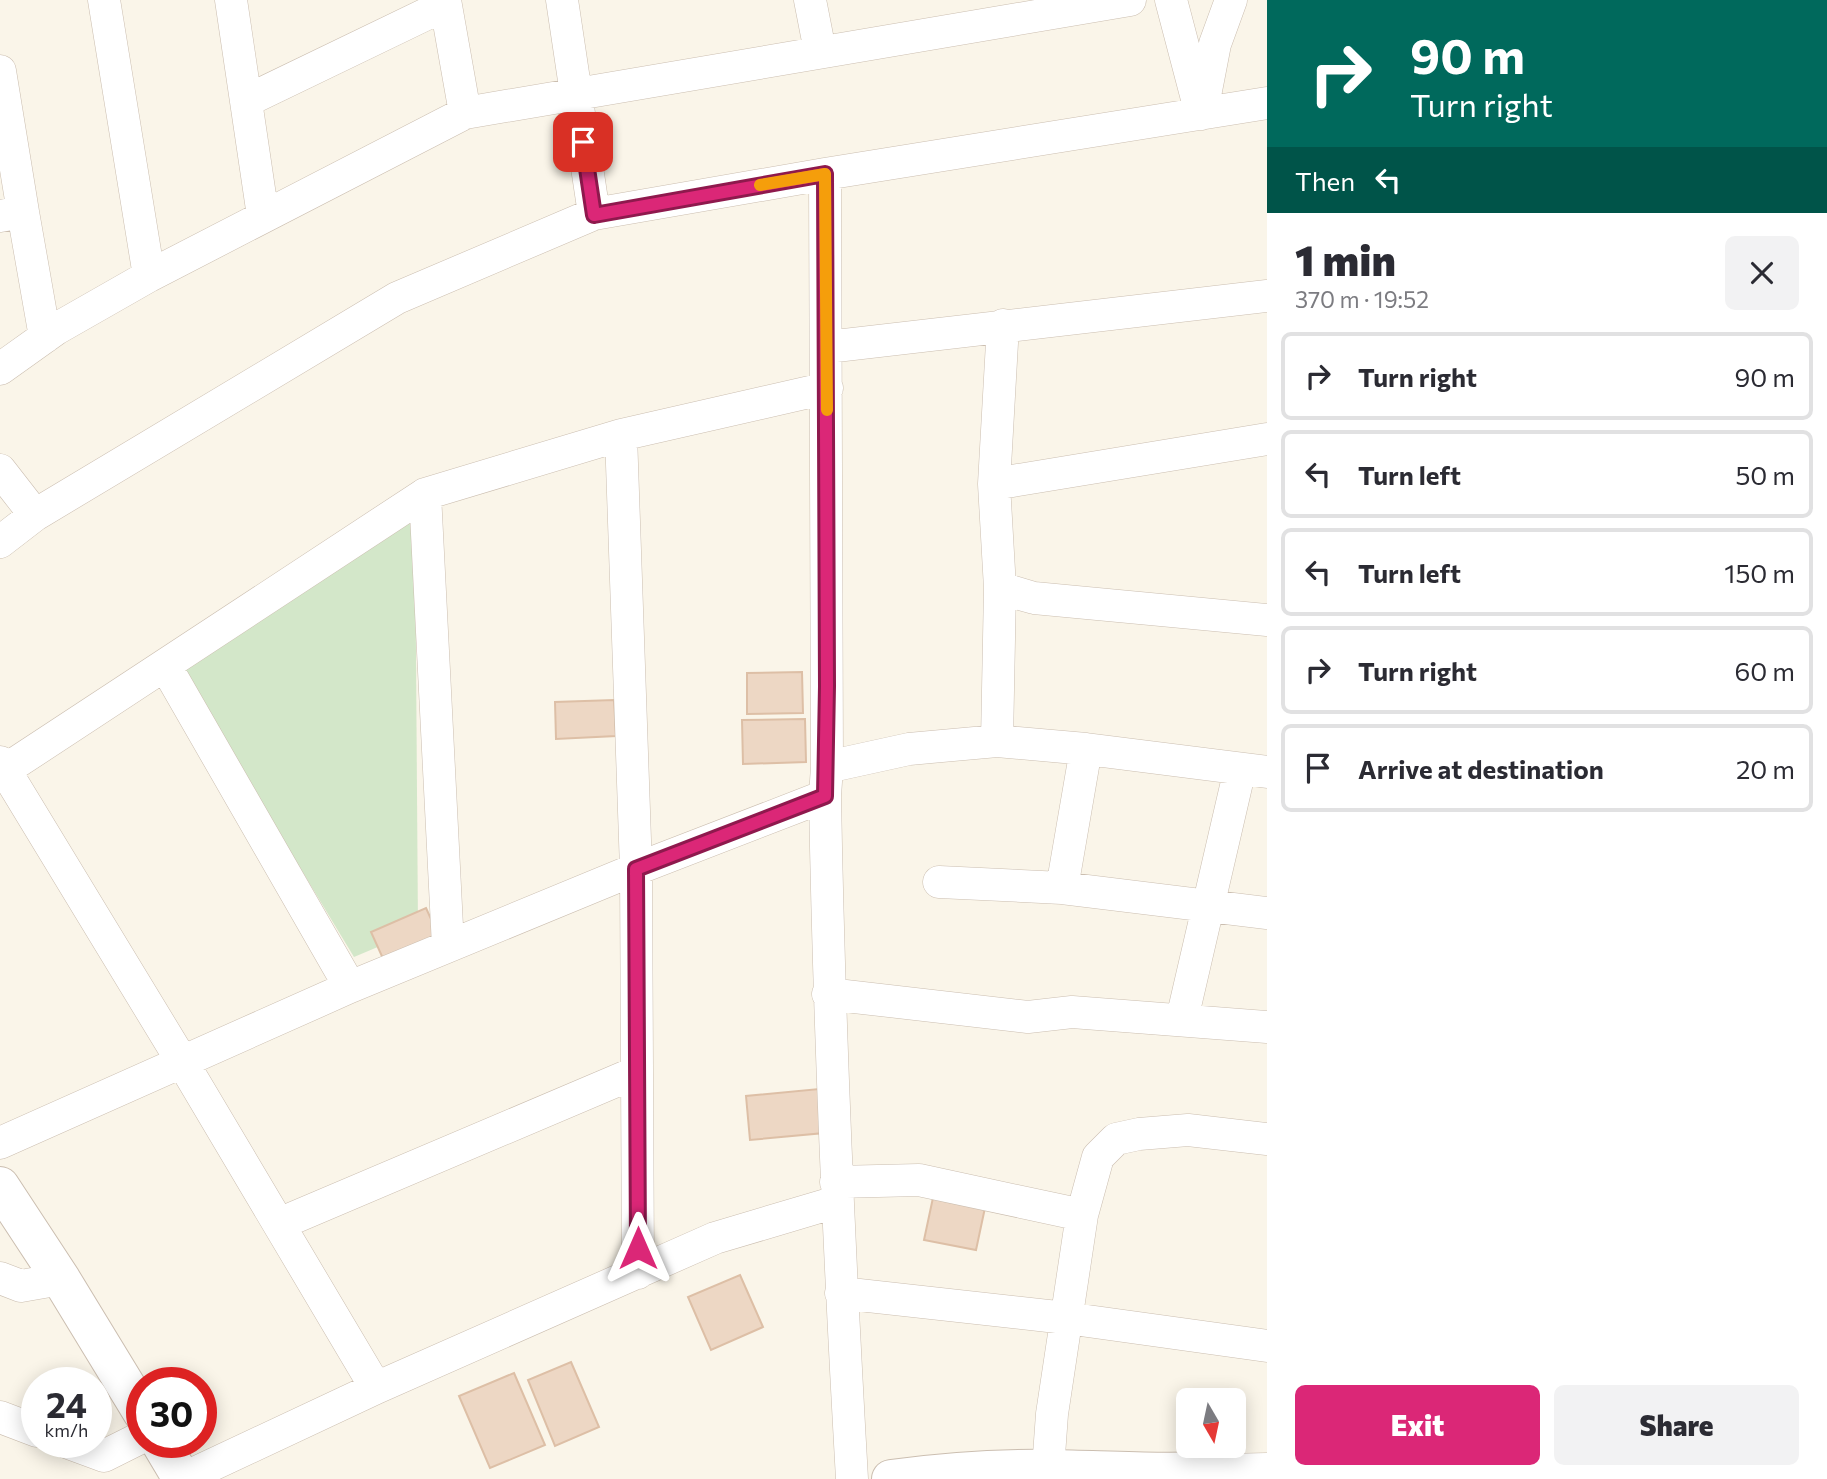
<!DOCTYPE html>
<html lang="en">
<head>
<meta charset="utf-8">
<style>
	:root { --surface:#fff; --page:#f2f2f3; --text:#2b2b33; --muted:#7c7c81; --line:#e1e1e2; --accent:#db2777 }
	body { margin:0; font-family:Commissioner,sans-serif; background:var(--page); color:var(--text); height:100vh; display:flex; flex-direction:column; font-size:26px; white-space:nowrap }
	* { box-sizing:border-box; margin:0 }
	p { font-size:23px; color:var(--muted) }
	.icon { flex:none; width:38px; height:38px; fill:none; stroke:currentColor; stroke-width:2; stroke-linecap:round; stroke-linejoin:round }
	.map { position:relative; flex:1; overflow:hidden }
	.details { display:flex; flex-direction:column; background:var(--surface); width:560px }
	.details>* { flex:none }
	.banner { background:#00695c; color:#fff; overflow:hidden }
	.needle { width:46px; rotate:171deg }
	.tools { position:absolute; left:1176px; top:1388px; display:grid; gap:14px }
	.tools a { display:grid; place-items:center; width:70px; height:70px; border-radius:10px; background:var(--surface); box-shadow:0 4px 18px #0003; font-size:35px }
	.speed { position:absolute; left:21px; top:1367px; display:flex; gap:14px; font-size:35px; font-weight:700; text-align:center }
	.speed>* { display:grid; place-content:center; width:91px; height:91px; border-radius:50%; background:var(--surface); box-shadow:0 4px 18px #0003; line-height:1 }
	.speed small { font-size:18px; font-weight:400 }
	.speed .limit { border:10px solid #d22; background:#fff; color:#111 }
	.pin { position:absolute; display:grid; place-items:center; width:60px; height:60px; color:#fff; margin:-30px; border-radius:14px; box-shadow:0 4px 10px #0006 }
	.me { position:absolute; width:77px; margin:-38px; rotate:0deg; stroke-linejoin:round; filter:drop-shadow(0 0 5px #0008) }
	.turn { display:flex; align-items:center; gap:24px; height:147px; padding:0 28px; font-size:32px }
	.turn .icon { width:91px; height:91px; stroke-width:2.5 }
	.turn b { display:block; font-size:49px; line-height:60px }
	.then { display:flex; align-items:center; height:66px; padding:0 28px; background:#0003; gap:14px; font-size:26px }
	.round { display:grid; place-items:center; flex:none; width:74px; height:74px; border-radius:10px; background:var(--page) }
	.overview { display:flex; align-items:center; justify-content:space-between; height:119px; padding:0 28px }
	h1 { font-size:42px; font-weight:800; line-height:52px }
	.cta { display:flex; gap:14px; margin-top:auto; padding:14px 28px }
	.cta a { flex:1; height:80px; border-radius:10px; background:var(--accent); color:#fff; font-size:28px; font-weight:800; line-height:80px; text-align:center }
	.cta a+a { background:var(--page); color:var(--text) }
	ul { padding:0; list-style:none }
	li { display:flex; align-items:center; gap:21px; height:88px; margin:0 14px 10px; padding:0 14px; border:4px solid var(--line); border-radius:10px }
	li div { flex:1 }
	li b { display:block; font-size:26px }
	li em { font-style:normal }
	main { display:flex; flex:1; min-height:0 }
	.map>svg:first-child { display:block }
</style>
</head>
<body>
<main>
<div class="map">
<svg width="1267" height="1479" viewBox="0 0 1267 1479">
	<rect width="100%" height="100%" fill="#faf5e9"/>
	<!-- green -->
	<path fill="#d3e7c9" d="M415,516L418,930L354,957L179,668Z"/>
	<!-- building -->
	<path fill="#edd7c4" stroke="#ddbfa6" stroke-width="2" d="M802,672L803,713L747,714V673Z
		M614,700L616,736L556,739L555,702Z
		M805,719L806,762L743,764L742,720Z
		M426,908L440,939L385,963L371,932Z
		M819,1089L824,1133L750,1140L746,1096Z
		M934,1193L986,1203L976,1250L924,1240Z
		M740,1275L763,1327L711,1350L688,1297Z
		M571,1362L599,1427L555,1446L528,1380Z
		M514,1373L545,1445L490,1468L459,1396Z"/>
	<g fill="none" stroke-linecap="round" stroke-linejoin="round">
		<!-- minor casing -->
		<g stroke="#cbbeb0" stroke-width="33">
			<path id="minor" d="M104,0L149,276
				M231,0L263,216
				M445,0L465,113
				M562,0L594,214
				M810,0L820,51
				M1171,0L1201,114
				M0,71L23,212L0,216
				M246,101L445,5
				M1203,106L1215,44L1231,0
				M825,174L827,767L825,796C829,1024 839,1251 852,1479
				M23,212L45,337
				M1003,325L994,484L1000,588L1034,598L1267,620
				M827,347L1267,296
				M0,369L56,329L149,276L465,113L1130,0
				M621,435L636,869L638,1273
				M0,470L35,515
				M994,484L1267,439
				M425,494L448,946
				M0,542L35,515L397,298L594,214L825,174L1267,103
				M165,665L350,987
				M997,741L1000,588
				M0,762L183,1063L376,1388
				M827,767L909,749L997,741L1086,749L1267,772
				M5,770L425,494L621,435L827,388
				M939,882L1062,888L1267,913
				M1062,888L1086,749
				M828,994L1028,1017L1072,1012L1267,1027
				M1182,1019L1240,769
				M0,1143L350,987L636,869L825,796
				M836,1182L919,1180L1082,1215
				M279,1224L637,1072
				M0,1278L21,1286L61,1279
				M841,1293L1066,1318L1267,1346
				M0,1417L37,1431
				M66,1442L104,1456L142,1437
				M1048,1469L1052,1414L1082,1215L1098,1157L1116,1139L1139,1134L1188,1130L1267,1139
				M1225,1470L1267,1469
				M182,1479L376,1388L715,1238L836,1202"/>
		</g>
		<!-- tertiary casing -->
		<g stroke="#cbbeb0" stroke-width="40">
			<path id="tertiary" d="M0,1186L61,1279L142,1412
				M160,1442L182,1479
				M891,1479C944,1472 999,1468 1052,1469C1110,1470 1168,1474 1225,1470"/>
		</g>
		<!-- minor -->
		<use href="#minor" stroke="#fff" stroke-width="32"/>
		<!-- tertiary -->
		<use href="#tertiary" stroke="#fff" stroke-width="38"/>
	</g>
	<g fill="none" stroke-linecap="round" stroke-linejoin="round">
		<!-- route casing -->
		<g stroke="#8e194d" stroke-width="18">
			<path id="route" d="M583,142L594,215L825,174L827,686L825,796L636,869L638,1248"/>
		</g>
		<!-- route -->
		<use href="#route" stroke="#db2777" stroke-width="12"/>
		<!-- slow -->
		<path stroke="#f59e0b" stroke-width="12" d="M760,185L825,174L827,410"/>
	</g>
</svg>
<div class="tools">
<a><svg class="needle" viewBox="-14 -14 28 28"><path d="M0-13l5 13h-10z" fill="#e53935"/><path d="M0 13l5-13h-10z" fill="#7c7c81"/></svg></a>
</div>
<div class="speed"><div>24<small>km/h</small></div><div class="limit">30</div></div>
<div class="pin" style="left:583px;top:142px;background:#d93025"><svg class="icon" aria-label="arrive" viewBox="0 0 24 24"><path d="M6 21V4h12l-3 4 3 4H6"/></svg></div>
<svg class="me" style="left:638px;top:1248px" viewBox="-20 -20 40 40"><path d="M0-17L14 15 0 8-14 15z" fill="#db2777" stroke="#fff" stroke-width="4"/></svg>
</div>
<section class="details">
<div class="banner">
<div class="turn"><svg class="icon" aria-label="right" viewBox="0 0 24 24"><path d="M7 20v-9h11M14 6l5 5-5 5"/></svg><div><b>90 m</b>Turn right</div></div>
<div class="then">Then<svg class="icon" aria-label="left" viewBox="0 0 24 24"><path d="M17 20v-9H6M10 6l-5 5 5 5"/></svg></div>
</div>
<div class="overview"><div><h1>1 min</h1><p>370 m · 19:52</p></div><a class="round"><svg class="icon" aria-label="close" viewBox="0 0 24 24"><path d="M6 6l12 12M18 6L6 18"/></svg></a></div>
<ul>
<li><svg class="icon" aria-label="right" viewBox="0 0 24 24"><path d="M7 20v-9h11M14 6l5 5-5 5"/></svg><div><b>Turn right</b></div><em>90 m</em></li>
<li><svg class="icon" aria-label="left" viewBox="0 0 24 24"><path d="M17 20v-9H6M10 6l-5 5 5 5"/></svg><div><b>Turn left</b></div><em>50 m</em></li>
<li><svg class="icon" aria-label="left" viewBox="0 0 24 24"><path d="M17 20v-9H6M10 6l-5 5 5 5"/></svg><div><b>Turn left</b></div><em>150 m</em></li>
<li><svg class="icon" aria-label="right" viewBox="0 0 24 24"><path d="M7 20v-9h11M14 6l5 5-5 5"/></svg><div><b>Turn right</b></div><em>60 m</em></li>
<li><svg class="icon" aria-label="arrive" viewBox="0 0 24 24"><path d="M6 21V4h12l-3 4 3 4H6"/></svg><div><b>Arrive at destination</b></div><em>20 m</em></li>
</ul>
<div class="cta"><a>Exit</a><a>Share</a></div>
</section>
</main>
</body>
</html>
